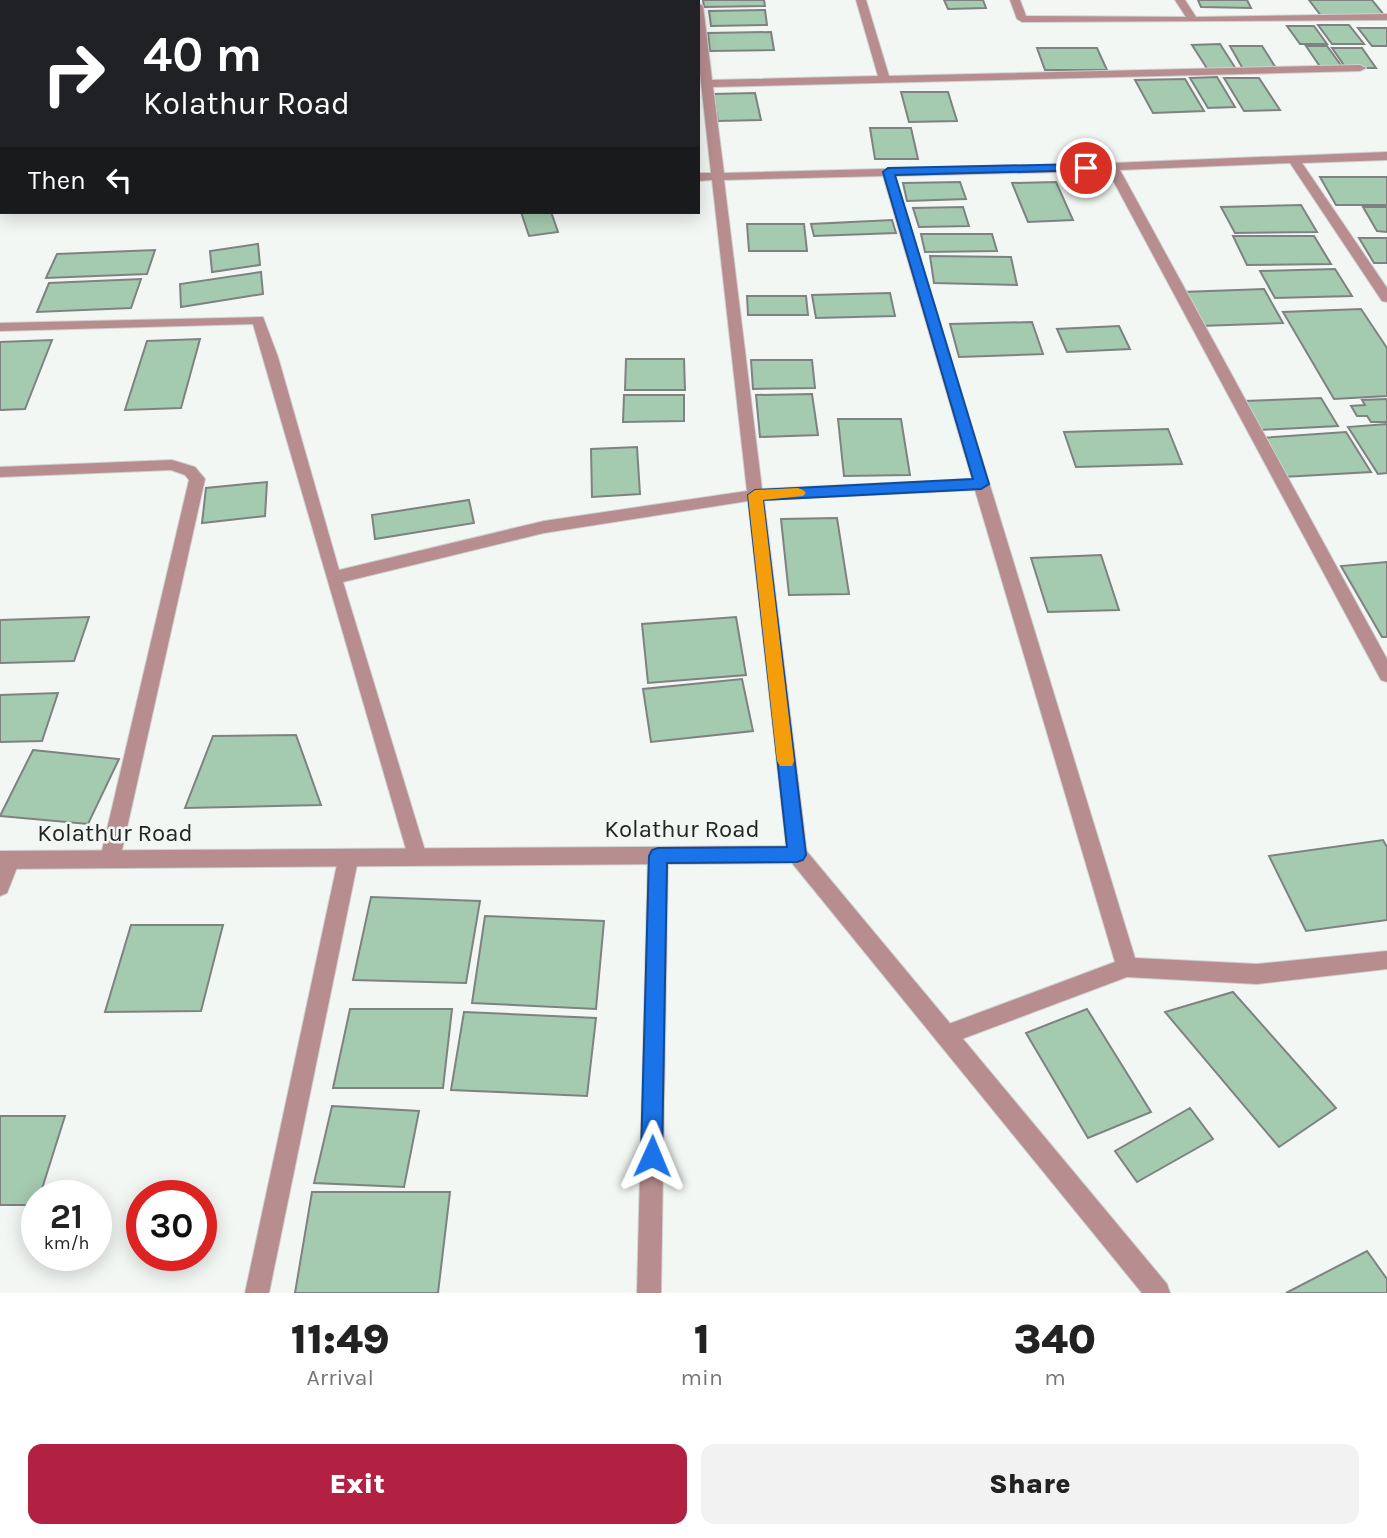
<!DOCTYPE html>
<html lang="en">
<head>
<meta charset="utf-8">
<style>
	:root { --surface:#fff; --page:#f2f2f2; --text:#222; --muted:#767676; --accent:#b22042 }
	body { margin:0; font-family:Karla,sans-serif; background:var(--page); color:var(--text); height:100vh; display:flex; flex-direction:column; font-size:26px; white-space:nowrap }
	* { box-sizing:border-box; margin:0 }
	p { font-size:23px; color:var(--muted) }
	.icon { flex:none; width:38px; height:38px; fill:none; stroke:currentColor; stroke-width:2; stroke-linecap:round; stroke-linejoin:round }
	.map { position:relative; height:1293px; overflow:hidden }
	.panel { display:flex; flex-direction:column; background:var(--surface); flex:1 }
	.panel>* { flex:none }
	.hud { position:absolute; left:0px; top:0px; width:700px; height:214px; box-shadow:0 4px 18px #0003; background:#202124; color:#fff; overflow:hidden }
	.speed { position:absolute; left:21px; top:1180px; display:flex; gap:14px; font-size:35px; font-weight:700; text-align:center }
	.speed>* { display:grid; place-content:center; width:91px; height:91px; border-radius:50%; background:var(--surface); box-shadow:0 4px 18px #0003; line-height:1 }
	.speed small { font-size:18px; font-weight:400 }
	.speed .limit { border:10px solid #d22; background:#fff; color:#111 }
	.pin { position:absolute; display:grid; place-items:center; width:60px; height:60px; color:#fff; margin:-30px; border:4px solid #fff; border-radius:50%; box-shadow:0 2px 7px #0007 }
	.me { position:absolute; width:77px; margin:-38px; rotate:1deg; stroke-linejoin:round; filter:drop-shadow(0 0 5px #0008) }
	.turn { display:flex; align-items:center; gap:24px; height:147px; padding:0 28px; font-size:32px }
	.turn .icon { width:91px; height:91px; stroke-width:2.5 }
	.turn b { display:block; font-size:49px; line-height:60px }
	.then { display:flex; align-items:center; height:66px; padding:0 28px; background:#0003; gap:14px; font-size:26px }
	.eta { display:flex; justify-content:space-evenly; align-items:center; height:119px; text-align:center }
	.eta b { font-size:42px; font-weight:800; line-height:49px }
	.button { display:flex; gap:14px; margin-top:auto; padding:14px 28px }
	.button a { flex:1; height:80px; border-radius:14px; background:var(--accent); color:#fff; font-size:28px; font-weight:800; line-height:80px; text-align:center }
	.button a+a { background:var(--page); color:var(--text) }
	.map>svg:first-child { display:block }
</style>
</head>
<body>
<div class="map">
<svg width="1387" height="1293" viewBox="0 0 1387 1293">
	<rect width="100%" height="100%" fill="#f3f7f4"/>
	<!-- building -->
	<path fill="#a4caaf" stroke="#7f8280" stroke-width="2" d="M703,0H764L765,6L704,7Z
		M944,0H983L986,8L948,9Z
		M1198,0H1247L1251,8L1201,7Z
		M1309,0H1372L1385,16L1322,17Z
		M765,10L767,25L711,26L709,11Z
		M1318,25H1349L1364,44H1332Z
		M1287,26H1314L1327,44H1300Z
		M1358,28H1387V46H1372Z
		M771,32L774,50L710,51L708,33Z
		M1220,44L1236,69L1208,70L1192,45Z
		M1230,46H1262L1276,68L1243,69Z
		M1306,46H1327L1343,68H1321Z
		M1037,48H1097L1107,70H1045Z
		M1332,48H1362L1376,68H1346Z
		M1217,77L1235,107L1208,108L1190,78Z
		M1224,78H1259L1280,110L1244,111Z
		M1185,79L1204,111L1153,113L1135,80Z
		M901,92H948L957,121L909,122Z
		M755,93L761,120L718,121L713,94Z
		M870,128H911L918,159H875Z
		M1320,177H1387V205H1336Z
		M960,182L966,199L907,201L903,183Z
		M1056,182L1073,220L1028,222L1012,183Z
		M1301,205L1317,232L1235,233L1221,207Z
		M963,207L969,226L919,227L913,208Z
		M1363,207H1387V232L1377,231Z
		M521,212H551L558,232L529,236Z
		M892,220L896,233L814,236L811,224Z
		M747,224H804L807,251H749Z
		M921,234H992L997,251L925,252Z
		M1233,236H1314L1331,264L1247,265Z
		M1359,238H1387V263H1374Z
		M258,244L260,265L212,272L210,251Z
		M155,250L147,274L46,278L57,254Z
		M930,256L1011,257L1017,285L934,283Z
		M1335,269L1352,296L1275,298L1260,271Z
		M261,272L263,294L181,307L180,284Z
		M141,279L131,308L37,312L49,283Z
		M1264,289L1283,323L1200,326L1183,292Z
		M890,293L895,316L816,318L812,295Z
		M747,296H806L808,315H748Z
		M1361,309L1387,348V396L1334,399L1283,312Z
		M1032,322L1043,354L959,357L950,324Z
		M1119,326L1130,349L1067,352L1057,329Z
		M200,339L181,408L125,410L147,341Z
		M52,340L25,409L0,410V342Z
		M626,359H684L685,390H625Z
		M751,360H812L815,388L753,389Z
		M812,394L818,435L760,437L756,395Z
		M624,395H684V421L623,422Z
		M1321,398L1338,426L1259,430L1244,401Z
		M1387,399V422H1371L1367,416H1357L1351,406L1365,405L1362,400Z
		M838,419H901L910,475L844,476Z
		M1387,424V473L1378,474L1348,427Z
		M1168,429L1182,464L1076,467L1064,432Z
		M1346,432L1371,472L1283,477L1261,438Z
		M637,447L640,494L592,497L591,449Z
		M267,482L265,516L202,523L206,488Z
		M469,500L474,523L375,539L372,515Z
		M837,518L849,594L789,595L781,519Z
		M1101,555L1119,610L1048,612L1031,558Z
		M1387,562V637H1382L1341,566Z
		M89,617L74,661L0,663V620Z
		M736,617L746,675L648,683L642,624Z
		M742,679L753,731L651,742L643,689Z
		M58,693L42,741L0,742V695Z
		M296,735L321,805L185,808L213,736Z
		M33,750L119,759L88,824L0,816Z
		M1383,840L1387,847V920L1306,931L1269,856Z
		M371,897L480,901L466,983L353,980Z
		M485,916L604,921L596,1009L472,1003Z
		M131,925H223L201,1011L105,1012Z
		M1233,992L1336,1108L1279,1147L1165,1012Z
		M350,1009H452L443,1088H333Z
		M1087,1009L1151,1112L1088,1138L1026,1033Z
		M464,1012L596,1018L587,1096L451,1090Z
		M332,1106L419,1111L404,1187L314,1183Z
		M1190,1108L1213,1139L1137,1182L1115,1151Z
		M0,1116H65L40,1195H37V1205H0Z
		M312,1192H450L438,1293H295Z
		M1367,1251L1387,1279V1293H1286Z"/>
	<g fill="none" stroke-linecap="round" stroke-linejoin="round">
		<!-- minor casing -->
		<g stroke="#ced1cf" stroke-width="2">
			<path id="minor" d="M71,0H81L70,2Z
				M519,0H529V2H519Z
				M856,0H866L889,76L1360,65L1366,68L1360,71L713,87L724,173L1112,163L1387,152V160L1302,163L1387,288V302L1382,301L1290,163L1120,170L1387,659V682L1381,680L1108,171L895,176L1135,958L1257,964L1387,951V969L1257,984L1127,977L946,1045L938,1042L935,1035L938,1028L1115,962L975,490L764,500L807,854L804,860L797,862L790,860L787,854L748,501L544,533L343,582L427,857L424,863L417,865L410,863L253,324L0,331V323L263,317L278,357L339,570L544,521L747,491L712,180L698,181V173H711L698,55V3L703,6L712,80L878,76ZM883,176L972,479L762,489L724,180Z
				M1010,0H1020L1026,16L1186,17L1175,0H1185L1196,17L1387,14V20L1022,22L1017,19Z
				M0,191H2V199H0Z
				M172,460L195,467L205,479L120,859L117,865L110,868L103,865L100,859L189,480L185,475L171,470L0,477V467Z
				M658,848L665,850L668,856L661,1293H637L648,856L651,850Z
				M10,851L17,854L20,860L7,893L0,896V860L3,854Z
				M348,851L355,854L358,860L269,1293H245L338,860L341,854Z"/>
		</g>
		<!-- tertiary casing -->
		<g stroke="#ced1cf" stroke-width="2">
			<path id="tertiary" d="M797,846L804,848L1167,1284L1170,1293H1142L792,863L0,869V851Z"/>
		</g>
		<!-- minor -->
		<use href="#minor" fill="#b78d8f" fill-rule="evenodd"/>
		<!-- tertiary -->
		<use href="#tertiary" fill="#b78d8f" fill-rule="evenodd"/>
	</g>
	<!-- route -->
	<path fill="#1a73e8" stroke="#114b97" stroke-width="2" d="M1086,164L1091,168L1090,170L895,175L989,484L981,489L763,500L806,855L803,860L797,862L667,863L662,1156L659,1164L652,1167L644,1164L641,1156L649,856L652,850L658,848L787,847L748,495L755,490L973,479L883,172L888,168Z"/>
	<!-- slow -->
	<path fill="#f59e0b" d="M798,488L803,490L806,493L803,496L763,500L794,761L792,766H780L777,761L748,495L755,490Z"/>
	<g text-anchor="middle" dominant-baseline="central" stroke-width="5" stroke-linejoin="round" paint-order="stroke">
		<!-- street labels -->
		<g font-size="24" fill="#232524" stroke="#f3f7f4">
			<text x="682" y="829">Kolathur Road</text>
			<text x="115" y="833">Kolathur Road</text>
		</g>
	</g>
</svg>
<div class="speed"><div>21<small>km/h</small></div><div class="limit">30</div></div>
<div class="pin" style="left:1086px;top:168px;background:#d93025"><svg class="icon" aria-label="arrive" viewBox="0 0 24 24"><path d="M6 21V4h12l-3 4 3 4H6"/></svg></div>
<svg class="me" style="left:652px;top:1156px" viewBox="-20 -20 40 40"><path d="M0-17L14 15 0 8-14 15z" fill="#1a73e8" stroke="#fff" stroke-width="4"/></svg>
<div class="hud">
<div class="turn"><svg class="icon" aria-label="right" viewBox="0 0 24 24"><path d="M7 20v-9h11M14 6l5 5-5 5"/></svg><div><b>40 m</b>Kolathur Road</div></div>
<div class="then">Then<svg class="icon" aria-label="left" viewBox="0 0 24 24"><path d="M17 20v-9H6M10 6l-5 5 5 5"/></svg></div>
</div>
</div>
<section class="panel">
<div class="eta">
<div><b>11:49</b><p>Arrival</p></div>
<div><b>1</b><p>min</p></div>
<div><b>340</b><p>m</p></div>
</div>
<div class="button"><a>Exit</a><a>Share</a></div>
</section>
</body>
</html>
